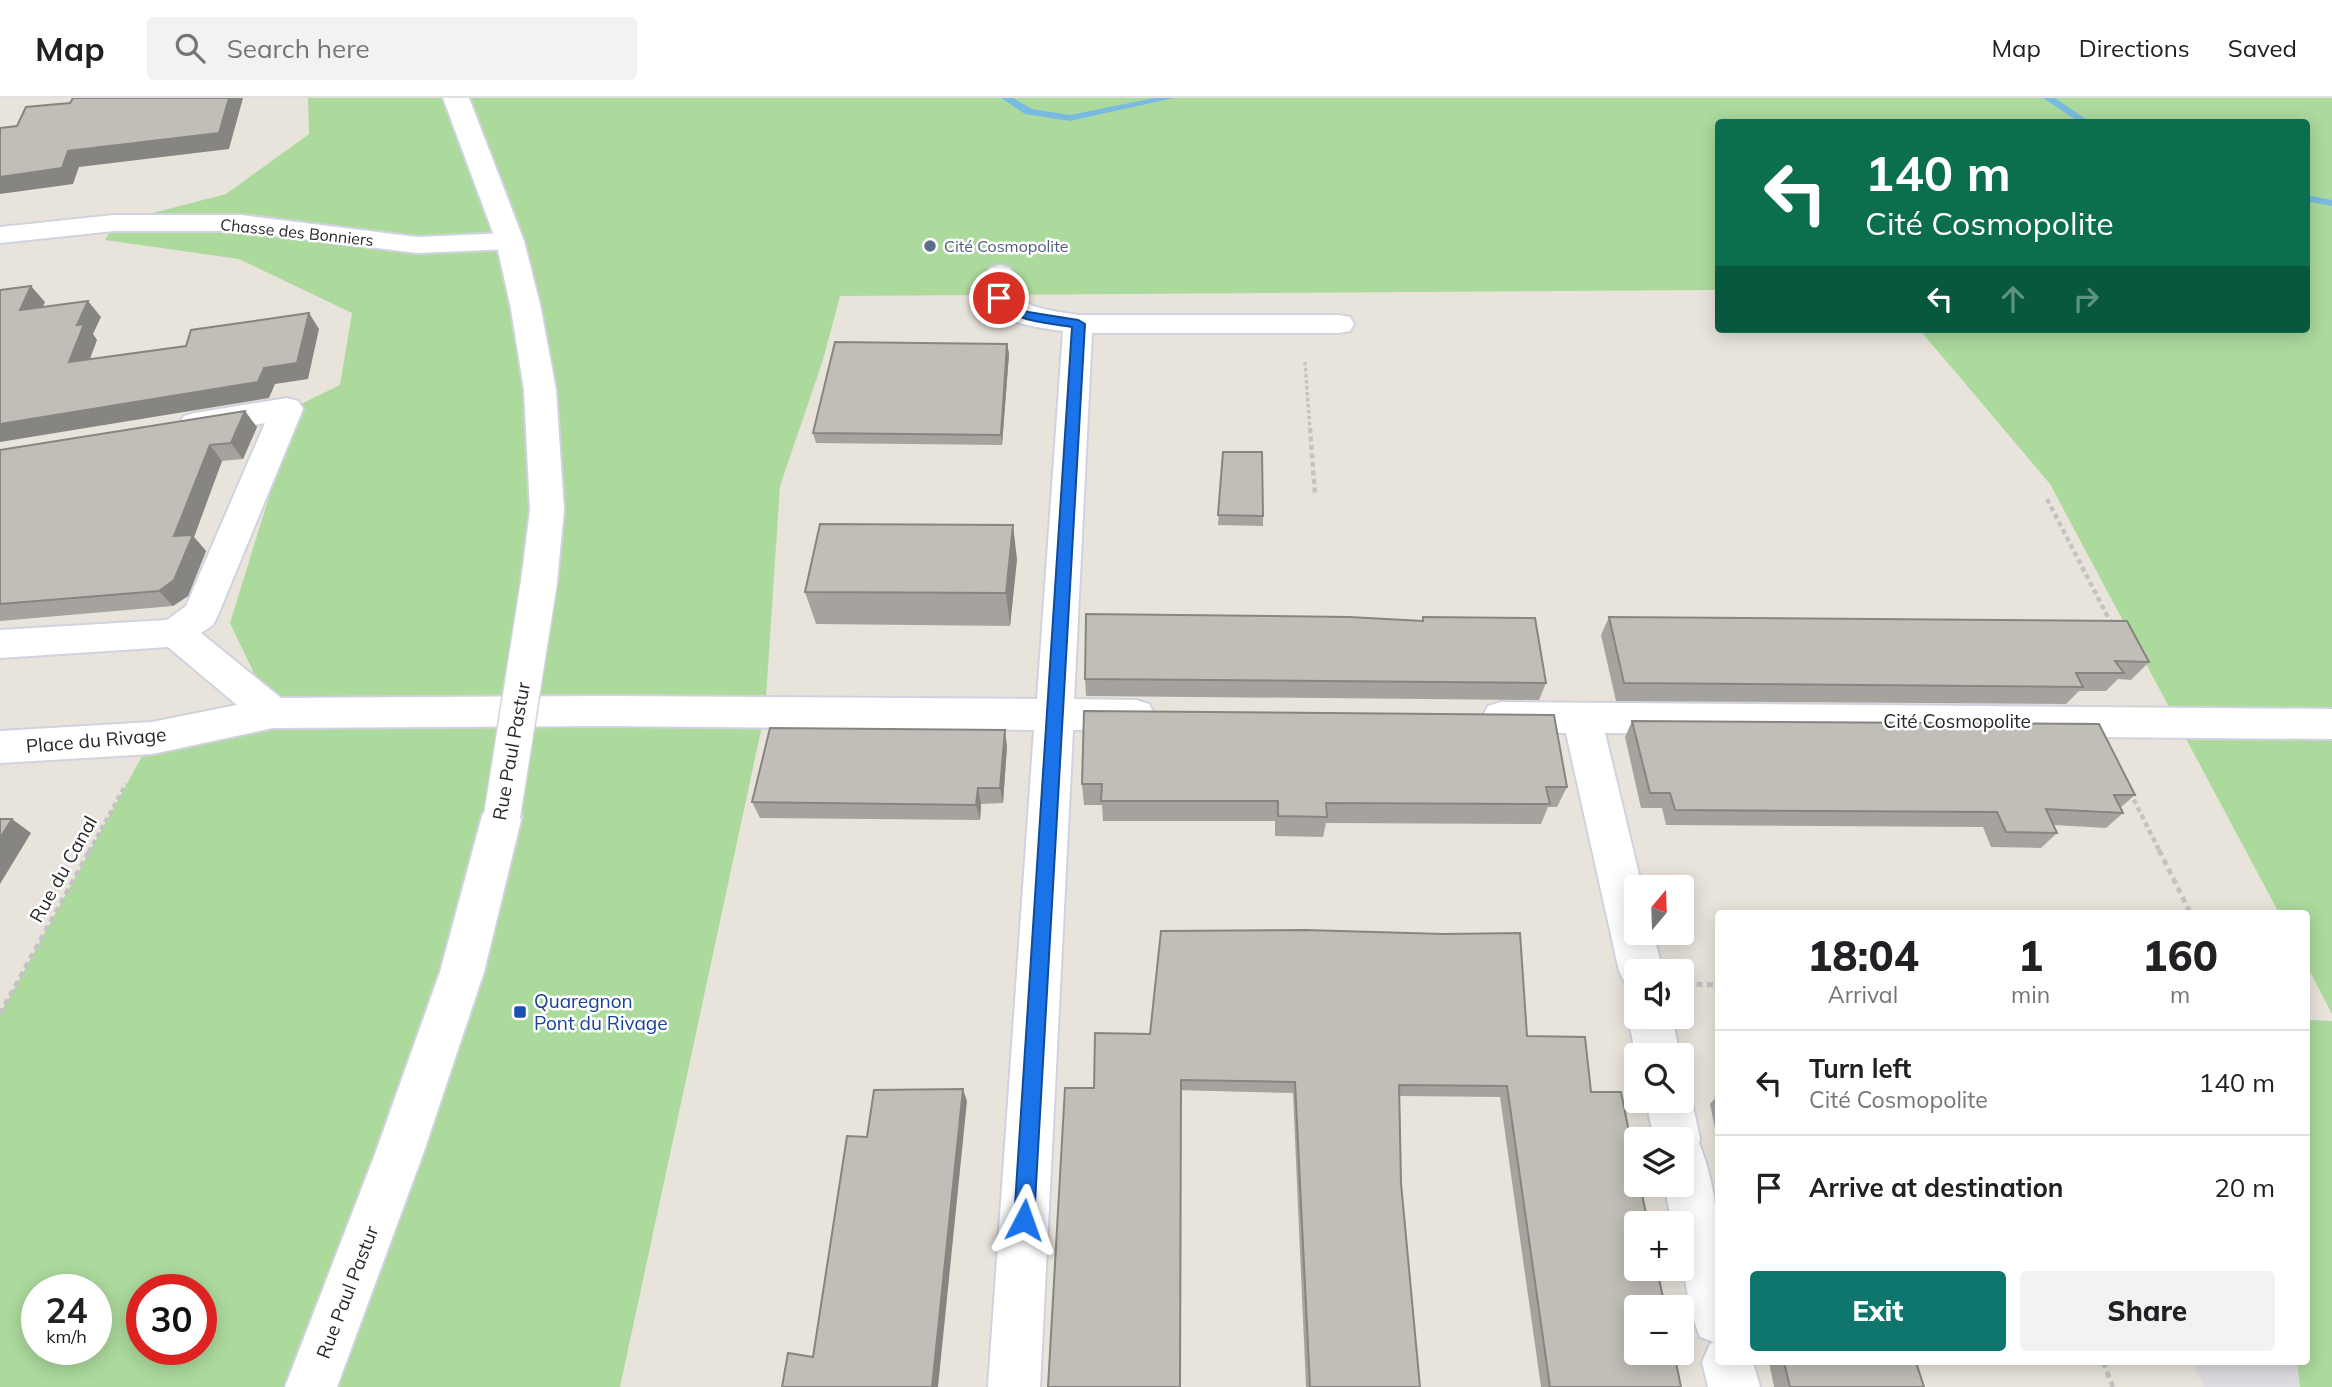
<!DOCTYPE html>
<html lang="en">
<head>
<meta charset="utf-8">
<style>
	:root { --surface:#fff; --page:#f2f2f2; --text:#202124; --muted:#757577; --line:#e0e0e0; --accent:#0f766e }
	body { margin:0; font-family:Mulish,sans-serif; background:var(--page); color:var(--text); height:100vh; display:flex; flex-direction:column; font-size:26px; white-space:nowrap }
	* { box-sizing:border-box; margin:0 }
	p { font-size:23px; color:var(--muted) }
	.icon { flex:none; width:38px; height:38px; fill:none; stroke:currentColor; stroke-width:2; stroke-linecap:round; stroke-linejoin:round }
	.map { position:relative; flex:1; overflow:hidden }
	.sheet { position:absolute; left:1715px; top:812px; width:595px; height:455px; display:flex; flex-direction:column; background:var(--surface); border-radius:7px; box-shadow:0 4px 18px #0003 }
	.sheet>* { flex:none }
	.top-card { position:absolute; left:1715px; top:21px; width:595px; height:214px; border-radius:7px; box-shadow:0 4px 18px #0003; background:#0b6e4f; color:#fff; overflow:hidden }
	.needle { width:46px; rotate:19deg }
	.buttons { position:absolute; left:1624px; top:777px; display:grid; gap:14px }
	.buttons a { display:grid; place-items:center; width:70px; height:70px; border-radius:7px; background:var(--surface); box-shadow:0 4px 18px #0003; font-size:35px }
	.speed { position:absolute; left:21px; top:1176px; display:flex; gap:14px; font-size:35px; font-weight:700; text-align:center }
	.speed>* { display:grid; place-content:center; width:91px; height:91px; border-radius:50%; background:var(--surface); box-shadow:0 4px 18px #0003; line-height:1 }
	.speed small { font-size:18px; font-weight:400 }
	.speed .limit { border:10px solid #d22; background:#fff; color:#111 }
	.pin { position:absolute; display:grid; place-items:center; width:60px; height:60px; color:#fff; margin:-30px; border:4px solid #fff; border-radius:50%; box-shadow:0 2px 7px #0007 }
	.me { position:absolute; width:77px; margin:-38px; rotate:4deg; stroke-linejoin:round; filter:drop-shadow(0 0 5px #0008) }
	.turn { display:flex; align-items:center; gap:24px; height:147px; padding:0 35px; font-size:32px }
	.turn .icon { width:91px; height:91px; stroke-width:2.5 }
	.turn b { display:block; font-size:49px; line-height:60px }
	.lanes { display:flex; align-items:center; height:66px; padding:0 35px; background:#0003; justify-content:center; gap:35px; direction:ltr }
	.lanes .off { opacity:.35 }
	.eta { display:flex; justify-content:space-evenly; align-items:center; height:119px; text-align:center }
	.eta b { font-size:42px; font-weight:800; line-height:49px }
	.cta { display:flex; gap:14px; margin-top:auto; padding:14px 35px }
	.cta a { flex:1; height:80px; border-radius:7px; background:var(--accent); color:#fff; font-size:28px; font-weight:800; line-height:80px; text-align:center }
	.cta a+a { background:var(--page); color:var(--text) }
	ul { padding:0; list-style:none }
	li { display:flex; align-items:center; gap:21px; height:105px; padding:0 35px; border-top:2px solid var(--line) }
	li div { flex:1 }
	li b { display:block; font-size:26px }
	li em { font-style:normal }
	header { display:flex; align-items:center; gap:42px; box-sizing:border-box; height:98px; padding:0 35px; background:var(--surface); border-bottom:2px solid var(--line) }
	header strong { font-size:33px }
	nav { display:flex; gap:38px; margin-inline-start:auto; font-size:24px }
	.search { width:490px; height:63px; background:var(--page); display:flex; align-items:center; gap:18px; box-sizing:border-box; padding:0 24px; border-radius:7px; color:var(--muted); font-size:26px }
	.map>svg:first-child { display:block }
</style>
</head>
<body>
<header>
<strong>Map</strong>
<div class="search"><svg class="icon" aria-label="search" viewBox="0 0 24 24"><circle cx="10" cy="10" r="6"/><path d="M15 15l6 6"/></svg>Search here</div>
<nav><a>Map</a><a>Directions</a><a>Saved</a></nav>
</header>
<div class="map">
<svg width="2332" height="1289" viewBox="0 0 2332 1289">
	<rect width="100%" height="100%" fill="#e9e4db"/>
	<!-- industrial -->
	<path fill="#dedbe2" d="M2307,922L2332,923V1289H2204L2192,1264H2306Z"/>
	<!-- green -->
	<path fill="#acda9d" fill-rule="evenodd" d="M308,0H2332V916L2307,868L2306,816L2279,815L2050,386L1919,231H2306V24H1718V192L840,198L823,262L780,388L765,614L620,1289H0V916L152,640L273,615L230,525L297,308L340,287L352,215L239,161L105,142L114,125L226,96L309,36ZM37,1192H96V1251H37ZM142,1192H201V1251H142Z
		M2307,922L2332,923V1289H2300L2297,1264H2306Z"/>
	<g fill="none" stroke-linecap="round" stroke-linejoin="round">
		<!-- stream -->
		<path fill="#79bbe0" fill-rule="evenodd" d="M1001,0H1013L1032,11L1070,17L1154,0H1174L1070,23L1025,16Z
			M2043,0H2055L2090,24H2079Z
			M2306,97L2332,102V108L2306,103Z"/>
		<!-- street casing -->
		<g stroke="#d1d2df" stroke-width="4">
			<path id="street" d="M114,117H241L417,139L510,135L520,137L524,143L520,149L510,151L417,155L241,133H114L0,145V129Z
				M1000,167L1010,170L1014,176V197C1032,212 1055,213 1078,217H1339L1350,219L1354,226L1350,233L1339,235H1092L1074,601L1136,602L1149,606L1155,617L1149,628L1136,632H1073L1040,1289H988L1034,632L608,628L273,630L152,656L0,665V633L152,624L237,607L168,549L0,560V532L167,522L186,508L265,325L195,337L184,334L179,326L184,318L195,315L287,300L298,303L303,311L218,517L213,527L201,535L281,600L608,598L1037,601L1063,233C1039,230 983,224 985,191C985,183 985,177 990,170Z
				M1501,604L2332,611V641L1605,635L1642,789H1636V835H1653L1663,873H1636V891L1626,887L1619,873L1566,635L1501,634L1488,630L1482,619L1488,608Z
				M1634,904L1636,919H1672L1680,957L1636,959L1628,919Z
				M1682,986L1685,987L1692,1003L1700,1041L1699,1045C1727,1114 1718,1190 1718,1264H1753L1760,1289H1708L1702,1264L1710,1246L1714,1244L1700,1239C1685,1202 1682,1165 1682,1125H1672L1664,1087H1682V1041H1654L1646,1003H1682Z"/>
		</g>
		<!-- secondary casing -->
		<g stroke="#d1d2df" stroke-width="4">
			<path id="secondary" d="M443,0H469L524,143L541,211L556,292L564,412L557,484L551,493L539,497L527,493L521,484L530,412L524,292L511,211L496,143Z
				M502,701L516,706L522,718L484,874L423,1056L337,1289H285L375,1056L440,874L482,718L488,706Z"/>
		</g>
		<!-- path-far2 -->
		<path stroke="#c3c3c3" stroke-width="3.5" stroke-dasharray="3.5 2.5" stroke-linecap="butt" d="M1305,264L1310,332"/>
		<!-- path-far1 -->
		<path stroke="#c3c3c3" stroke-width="4.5" stroke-dasharray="5 3.5" stroke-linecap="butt" d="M1310,330L1315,396
			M2047,401L2112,527
			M2130,694L2160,754
			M89,754L126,686"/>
		<!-- path -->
		<path stroke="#c3c3c3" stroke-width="5" stroke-dasharray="6 4.5" stroke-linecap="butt" d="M2159,752L2191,816
			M1686,886L1718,887
			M0,916L90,752
			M2103,1264L2113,1289"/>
		<!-- street -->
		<use href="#street" fill="#fff" fill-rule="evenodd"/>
		<!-- secondary -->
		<use href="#secondary" fill="#fff" fill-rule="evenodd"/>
		<!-- secondary-bridge casing -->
		<g stroke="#d1d2df" stroke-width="39" stroke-linecap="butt">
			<path id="secondary-bridge" d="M502,718L539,484"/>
		</g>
		<!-- secondary-bridge -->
		<use href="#secondary-bridge" stroke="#fff" stroke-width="36"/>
	</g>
	<!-- wall -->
	<path fill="#a6a39e" d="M1007,246L1009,256L1002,347L816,345L813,335Z
		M257,329L243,361L222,363L194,439L206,453L188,498L173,508L0,523V352Z
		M1223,354L1263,418V428L1218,427Z
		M1017,461L1010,528L816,526L805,494Z
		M1609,519L2149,564L2131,582L2118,581L2106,593H2079L2066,606L1616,603L1601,537Z
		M1085,581L1546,585L1539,602L1086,598Z
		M1632,623L2135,697L2120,710L2123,715L2106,730L2054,727L2057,735L2041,750L1991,749L1983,729L1666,727L1662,710H1641L1625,639Z
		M1007,648L1003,705L981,706L980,722L760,720L752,704Z
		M1082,686L1567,689L1557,709H1548L1541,726L1326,725L1323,739L1275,738V723H1103L1102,707H1084Z
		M1150,936L1527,938L1591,994L1681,1289H1541L1500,999L1400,998L1401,1085L1420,1289H1306L1293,995L1094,990Z
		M1718,997V1045L1710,1006Z
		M1769,1264H1916L1924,1289H1774Z"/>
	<!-- shaded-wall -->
	<path fill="#878581" d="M229,0H243L229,51L79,69L73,86L0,96V79L68,53Z
		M31,188L45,204L34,228L20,212Z
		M88,203L101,219L93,236L97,242L83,280L69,264L77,227Z
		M309,215L319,231L308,281L275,286L269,300L0,344V326L264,270Z
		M1007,246L1009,256L1002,347L1001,337Z
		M245,313L257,329L243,361L231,345Z
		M210,347L222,363L194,439L206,453L188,498L173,508L159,493L174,438Z
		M1013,427L1017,461L1010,528L1006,495Z
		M1005,632L1007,648L1003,705L1000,690Z
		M978,690L981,706L980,722L976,707Z
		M12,721L31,735L0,786V740Z
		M963,991L967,1003L938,1289H932Z"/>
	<!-- building -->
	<path fill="#c1beb8" stroke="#878581" stroke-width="2" d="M73,0H229L219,35L68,53L62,70L0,79V30L17,28L26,9L70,5Z
		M31,188L20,212L88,203L77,227L84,226L69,264L186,248L191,232L309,215L297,265L264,270L258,284L0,326V192Z
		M835,244L1007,246L1001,337L813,335Z
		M245,313L231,345L210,347L174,438L193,437L174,482L159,493L0,506V352Z
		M1223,354H1262L1263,418L1218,417Z
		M820,426L1013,427L1006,495L805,494Z
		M1086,516L1349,519L1423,523V519L1535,520L1546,585L1085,581Z
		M1609,519L2127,523L2149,564L2115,563L2124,575H2076L2083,589L1624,585Z
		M1084,613L1554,617L1567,689H1546L1550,706L1326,705L1327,719L1278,718V703H1101L1102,686H1082Z
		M1632,623L2099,626L2135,697H2114L2123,715L2046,711L2057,735L2006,734L1997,714L1675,712L1670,695H1650Z
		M770,630L1005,632L1000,690H978L976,707L752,704Z
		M0,721H12L0,740Z
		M1305,832L1444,836L1520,835L1527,938L1585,939L1591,994H1621L1636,1068V1087H1640L1648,1125H1636V1171H1657L1665,1209H1636V1255H1674L1681,1289H1550L1507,988L1399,987L1401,1085L1420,1289H1310L1295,984L1181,982L1180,1289H1048L1065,990H1094L1095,935L1150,936L1161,833Z
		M963,991L932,1289H782L788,1255L813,1259L847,1038L867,1039L874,992Z
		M1784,1264H1916L1924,1289H1790Z"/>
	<!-- route -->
	<path fill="#1a73e8" stroke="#114b97" stroke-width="2" d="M999,196L1014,209L1028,214L1078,222L1085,226L1034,1122L1032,1129L1024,1132L1017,1129L1014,1122L1072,229C1043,224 1012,224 993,200Z"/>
	<!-- markers -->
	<circle fill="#5c6f8a" stroke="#fff" stroke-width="2.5" cx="930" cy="148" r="7"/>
	<rect fill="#1a4fb4" stroke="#fff" stroke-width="2.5" x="513" y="907" width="14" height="14" rx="3.5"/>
	<g text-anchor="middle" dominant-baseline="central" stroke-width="5" stroke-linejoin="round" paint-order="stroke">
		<!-- far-street labels -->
		<g font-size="16" fill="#282828" stroke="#fff">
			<text transform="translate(297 134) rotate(6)">Chasse des Bonniers</text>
		</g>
		<!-- far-service labels -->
		<g font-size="16" fill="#4e5e75" stroke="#fff" text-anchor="start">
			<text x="944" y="148">Cité Cosmopolite</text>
		</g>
		<!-- street labels -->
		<g font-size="19" fill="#282828" stroke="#fff">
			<text x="1957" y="623">Cité Cosmopolite</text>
			<text transform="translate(96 642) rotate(-5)">Place du Rivage</text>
			<text transform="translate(511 653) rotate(-80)">Rue Paul Pastur</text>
			<text transform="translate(63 771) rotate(-61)">Rue du Canal</text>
			<text transform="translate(347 1194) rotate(-69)">Rue Paul Pastur</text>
		</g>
		<!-- transit labels -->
		<g font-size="19" fill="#164399" stroke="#fff" text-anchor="start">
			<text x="534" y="903">Quaregnon<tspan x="534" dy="22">Pont du Rivage</tspan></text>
		</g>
	</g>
</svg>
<div class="buttons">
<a><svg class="needle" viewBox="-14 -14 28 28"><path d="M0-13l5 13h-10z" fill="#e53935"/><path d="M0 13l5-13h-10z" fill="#757577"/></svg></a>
<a><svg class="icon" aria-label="sound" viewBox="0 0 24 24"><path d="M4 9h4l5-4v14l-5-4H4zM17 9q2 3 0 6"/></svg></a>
<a><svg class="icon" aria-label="search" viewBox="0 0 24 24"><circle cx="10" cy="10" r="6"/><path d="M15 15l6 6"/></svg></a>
<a><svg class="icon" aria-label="layers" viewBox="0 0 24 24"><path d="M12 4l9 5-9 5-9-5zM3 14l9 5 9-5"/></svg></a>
<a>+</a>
<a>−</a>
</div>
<div class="speed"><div>24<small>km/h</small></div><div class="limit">30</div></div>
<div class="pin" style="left:999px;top:200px;background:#d93025"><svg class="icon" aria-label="arrive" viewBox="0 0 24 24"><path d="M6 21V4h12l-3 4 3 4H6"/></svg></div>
<svg class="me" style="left:1024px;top:1122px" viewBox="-20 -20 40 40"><path d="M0-17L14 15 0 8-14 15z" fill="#1a73e8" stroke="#fff" stroke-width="4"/></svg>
<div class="top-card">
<div class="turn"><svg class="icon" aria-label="left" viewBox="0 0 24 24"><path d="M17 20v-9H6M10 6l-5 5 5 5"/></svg><div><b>140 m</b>Cité Cosmopolite</div></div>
<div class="lanes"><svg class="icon" aria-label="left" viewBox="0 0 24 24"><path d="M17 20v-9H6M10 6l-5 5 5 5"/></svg><svg class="icon off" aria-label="ahead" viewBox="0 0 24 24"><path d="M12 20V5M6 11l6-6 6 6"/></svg><svg class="icon off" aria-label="right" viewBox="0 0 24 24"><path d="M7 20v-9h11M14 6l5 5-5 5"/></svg></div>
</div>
<section class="sheet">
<div class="eta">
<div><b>18:04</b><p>Arrival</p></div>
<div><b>1</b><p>min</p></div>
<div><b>160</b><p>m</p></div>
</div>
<ul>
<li><svg class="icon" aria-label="left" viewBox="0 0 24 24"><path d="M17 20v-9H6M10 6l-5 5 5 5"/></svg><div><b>Turn left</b><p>Cité Cosmopolite</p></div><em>140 m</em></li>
<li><svg class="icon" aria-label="arrive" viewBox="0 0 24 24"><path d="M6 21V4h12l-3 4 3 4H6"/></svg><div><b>Arrive at destination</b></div><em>20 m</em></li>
</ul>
<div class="cta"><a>Exit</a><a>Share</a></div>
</section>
</div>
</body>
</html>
